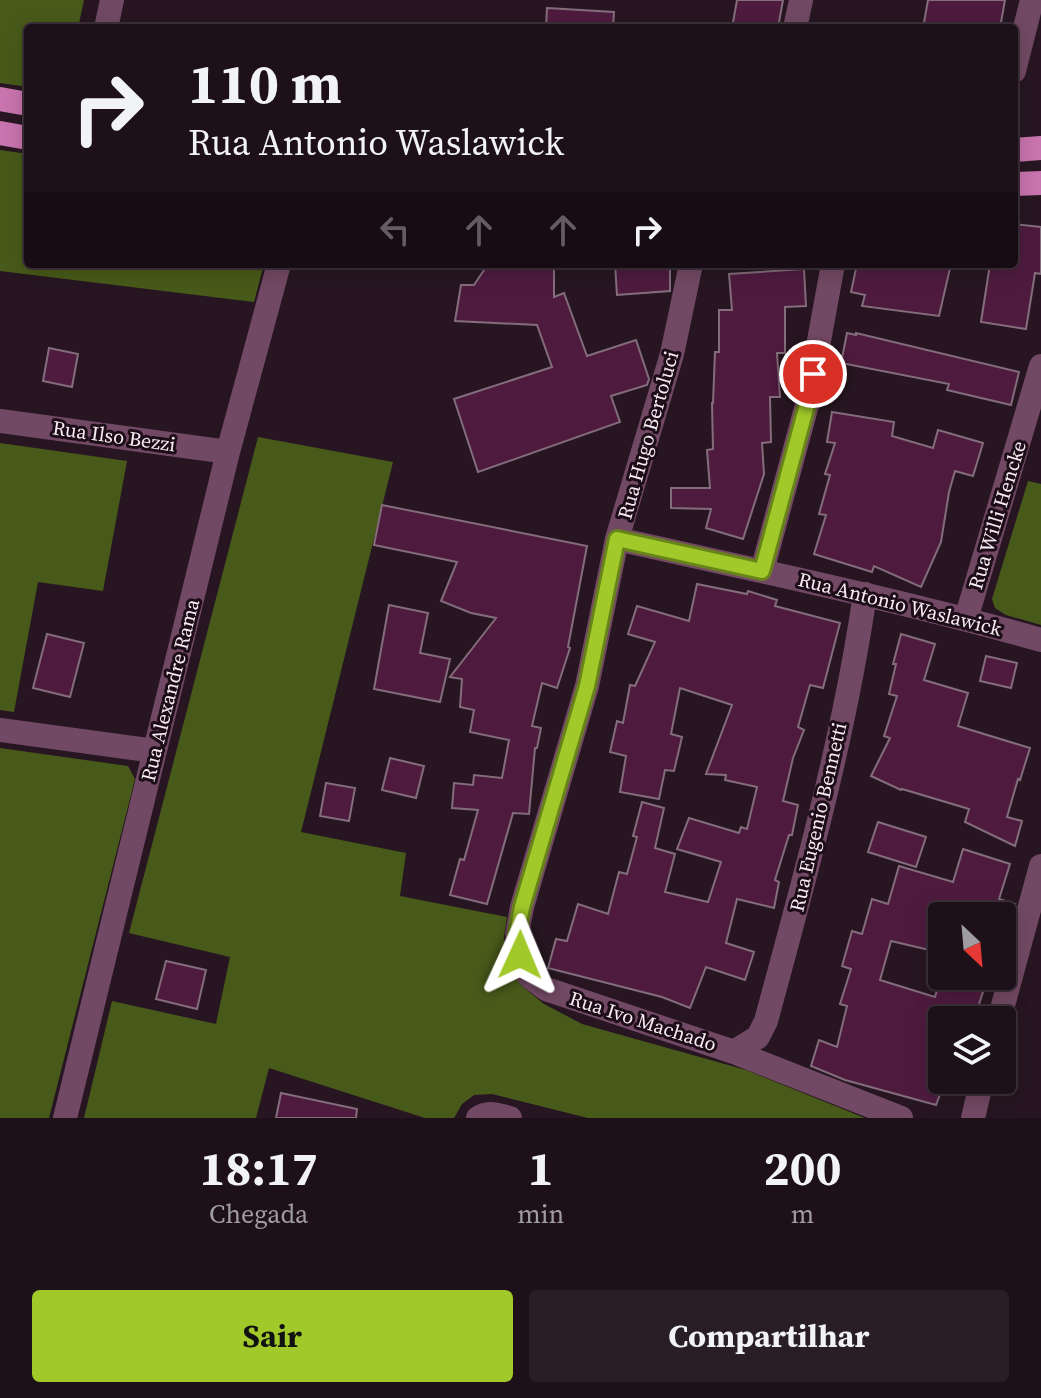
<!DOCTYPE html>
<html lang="pt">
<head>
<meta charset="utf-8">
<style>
	:root { --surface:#1d1019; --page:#2a1e26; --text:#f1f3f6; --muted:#a09da2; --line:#3b3038; --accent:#a1c92a }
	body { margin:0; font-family:"Source Serif 4",serif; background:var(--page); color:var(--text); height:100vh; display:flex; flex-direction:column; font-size:30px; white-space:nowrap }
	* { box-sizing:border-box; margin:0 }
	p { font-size:26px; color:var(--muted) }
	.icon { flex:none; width:44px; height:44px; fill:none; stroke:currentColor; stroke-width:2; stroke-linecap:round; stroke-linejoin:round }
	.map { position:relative; height:1118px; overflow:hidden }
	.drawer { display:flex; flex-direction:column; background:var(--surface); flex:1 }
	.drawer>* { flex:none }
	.guide { position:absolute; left:24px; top:24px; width:994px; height:244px; border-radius:8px; box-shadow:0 4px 20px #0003,0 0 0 2px var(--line); background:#1d1019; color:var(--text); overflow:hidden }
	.needle { width:52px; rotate:154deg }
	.tools { position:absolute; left:928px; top:902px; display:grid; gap:16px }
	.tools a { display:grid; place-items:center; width:88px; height:88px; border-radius:8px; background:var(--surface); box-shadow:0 4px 20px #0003,0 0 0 2px var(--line); font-size:40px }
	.pin { position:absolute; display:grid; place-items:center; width:68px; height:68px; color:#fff; margin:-34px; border:4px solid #fff; border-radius:50%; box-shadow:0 2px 8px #0007 }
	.me { position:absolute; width:88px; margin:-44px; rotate:1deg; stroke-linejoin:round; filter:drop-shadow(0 0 6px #0008) }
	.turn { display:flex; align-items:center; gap:28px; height:168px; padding:0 32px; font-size:36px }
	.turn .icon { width:104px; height:104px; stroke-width:2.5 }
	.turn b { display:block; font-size:56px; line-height:68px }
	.lanes { display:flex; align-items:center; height:76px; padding:0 32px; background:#0003; justify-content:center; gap:40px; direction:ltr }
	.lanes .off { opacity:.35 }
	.eta { display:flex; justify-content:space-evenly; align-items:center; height:136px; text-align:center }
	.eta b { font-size:48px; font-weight:700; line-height:56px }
	.primary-button { display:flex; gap:16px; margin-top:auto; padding:16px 32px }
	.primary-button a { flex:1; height:92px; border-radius:8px; background:var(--accent); color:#111; font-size:32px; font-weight:700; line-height:92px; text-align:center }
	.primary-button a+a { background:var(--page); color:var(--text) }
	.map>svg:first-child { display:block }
</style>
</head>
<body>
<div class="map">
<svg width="1041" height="1118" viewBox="0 0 1041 1118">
	<rect width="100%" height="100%" fill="#271621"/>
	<!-- forest -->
	<path fill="#485a1a" d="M0,0H84L78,28H28V87L0,83Z
		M0,150L28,154V264H264L254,302L0,271Z
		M258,437L393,462L301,832L406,853L400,896L507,917L504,937L508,961L521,985L544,1004L582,1024L746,1070L865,1118H588L492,1094L474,1095L462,1104L454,1118H425L269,1068L256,1118H84L112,1001L216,1024L230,957L129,933Z
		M0,443L127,461L103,591L38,582L14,712L0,710Z
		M1028,481L1041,484V625L1006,615L995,608L992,599Z
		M0,748L128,766L135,779L49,1118H0Z"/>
	<!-- building -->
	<path fill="#4e1b3f" stroke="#836d7b" stroke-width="2" d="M737,0H783L778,28H732Z
		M928,0H1005L1000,28H923Z
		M547,8L614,12L613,28H546Z
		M1014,224L1041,227V274L1035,273L1026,329L981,322L990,264H1014Z
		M488,264L554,265V297L564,293L587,356L636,340L649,379L647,385L611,396L620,422L478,472L454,399L552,367L537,325L455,321L461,285H474Z
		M615,264H670V291L617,295Z
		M857,264H951L939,316L862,306L865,295L851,292Z
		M804,269L806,306L785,307V353H777L780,397H770L771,442L762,443L764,474L743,539L706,528L711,509L671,508V488H710L707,450L713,449L712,403H713L715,352H719V310H732L729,274Z
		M847,333L856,335V333L1019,372L1011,405L947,390L949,384L841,363Z
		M49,348L78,354L72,387L43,381Z
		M832,412L894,422L892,436L933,448L938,430L983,443L973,476L955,471L949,492L941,542L921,587L874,566L872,572L814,554L826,515L819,514L830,475L825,474L835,443L827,442Z
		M382,505L587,546L568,647L570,648L557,688L542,683L532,726L541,728L537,748H535L529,814L513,813L487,904L450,895L460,859L464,860L478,810L452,808L454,783L473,785L474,775L502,778L509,740L470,732L474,710L460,707L462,679L450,677L496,618L471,613L441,601L457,562L374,545Z
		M697,584L747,594L748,591L777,600L775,606L840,623L823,688L810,685L798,727L804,730L793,758L783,801L798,805L792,835H789L775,880L779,882L774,908L737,899L726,943L754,952L745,980L706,967L690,1008L662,997L548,968L556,939L567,941L578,904L608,914L619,872L627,874L637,837L633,836L642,802L664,808L655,848L675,854L665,892L708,902L721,862L677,849L689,818L739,833L741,827L747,829L757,787L725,780L726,775L706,774L732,705L680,688L671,734L682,737L674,771L665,770L659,799L620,792L626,756L610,752L617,721L623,723L630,685L635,686L655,642L628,634L637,606L689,621Z
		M389,605L428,613L420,653L450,659L440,702L374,689Z
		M47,634L84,643L70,697L33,688Z
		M901,634L935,644L924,680L968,693L958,726L1030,748L1020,780L1018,779L1007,817L1022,821L1015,846L965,822L969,809L902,789L901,790L871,776L890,738L884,736L897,696L889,694L896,664H893Z
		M986,656L1017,663L1011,688L980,681Z
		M390,758L424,766L416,798L382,790Z
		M326,783L355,788L349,821L320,816Z
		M878,822L926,837L916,867L868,852Z
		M963,849L1010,864L999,899L1015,904L1012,916H942V953L891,941L880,980L935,997L941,976H988L974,1020H942V1089L936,1105L845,1080L811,1066L819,1040L837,1047L847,1006L840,1004L851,969L842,966L852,931L862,934L872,899L888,904L899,866L953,882Z
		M166,961L206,970L197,1009L156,999Z
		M281,1093L357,1109L356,1118H276Z"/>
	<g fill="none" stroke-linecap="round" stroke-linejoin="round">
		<!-- minor -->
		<path stroke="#724964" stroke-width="24" d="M106,28L112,0
			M795,28L801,0
			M1014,71L1032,0
			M691,264L672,354L617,539L587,686L522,907L517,934L520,955L529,976L546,989L734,1052L758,1037L766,1021C804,880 844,739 865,594
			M0,421L228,452
			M617,539C759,571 901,600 1041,640
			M762,571L808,401L833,264
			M966,619L1041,366
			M0,730L155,751
			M999,1020L1041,866
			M734,1052L901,1118
			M65,1118L228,452L279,264
			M478,1118C488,1111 499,1115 510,1118
			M973,1118L982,1080"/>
		<!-- major -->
		<path stroke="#c874ae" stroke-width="24" d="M0,99L28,104
			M0,133L28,138
			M1014,150L1041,148
			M1014,184L1041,183"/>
	</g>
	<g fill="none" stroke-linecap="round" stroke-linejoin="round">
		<!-- route casing -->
		<g stroke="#69831b" stroke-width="20">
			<path id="route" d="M520,955L517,934L522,907L587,686L617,539L762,571L808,401L813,374"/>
		</g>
		<!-- route -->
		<use href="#route" stroke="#a1c92a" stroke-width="14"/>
	</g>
	<g text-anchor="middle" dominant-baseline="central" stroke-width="6" stroke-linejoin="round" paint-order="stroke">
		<!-- street labels -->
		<g font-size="20" fill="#f8ecf3" stroke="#1d0d18">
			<text transform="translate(648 435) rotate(-74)">Rua Hugo Bertoluci</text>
			<text transform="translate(114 436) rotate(8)">Rua Ilso Bezzi</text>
			<text transform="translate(997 515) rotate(-73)">Rua Willi Hencke</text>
			<text transform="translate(900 604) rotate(14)">Rua Antonio Waslawick</text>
			<text transform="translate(170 690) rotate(-76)">Rua Alexandre Rama</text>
			<text transform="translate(818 817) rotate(-77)">Rua Eugenio Bennetti</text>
			<text transform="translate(643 1021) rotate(18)">Rua Ivo Machado</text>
		</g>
	</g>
</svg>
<div class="tools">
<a><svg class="needle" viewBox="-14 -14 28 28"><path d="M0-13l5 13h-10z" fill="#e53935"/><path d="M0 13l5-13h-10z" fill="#a09da2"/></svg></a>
<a><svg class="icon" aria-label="layers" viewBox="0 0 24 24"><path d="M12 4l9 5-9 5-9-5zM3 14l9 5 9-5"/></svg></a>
</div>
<div class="pin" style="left:813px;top:374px;background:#d93025"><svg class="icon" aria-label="arrive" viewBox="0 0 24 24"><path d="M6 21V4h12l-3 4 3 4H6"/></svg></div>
<svg class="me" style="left:520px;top:955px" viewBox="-20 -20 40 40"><path d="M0-17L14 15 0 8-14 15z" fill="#a1c92a" stroke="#fff" stroke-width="4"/></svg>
<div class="guide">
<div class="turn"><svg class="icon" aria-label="right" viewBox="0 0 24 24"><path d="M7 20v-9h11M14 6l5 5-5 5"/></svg><div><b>110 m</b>Rua Antonio Waslawick</div></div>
<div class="lanes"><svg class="icon off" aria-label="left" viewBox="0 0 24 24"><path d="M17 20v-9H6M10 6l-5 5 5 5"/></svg><svg class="icon off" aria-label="ahead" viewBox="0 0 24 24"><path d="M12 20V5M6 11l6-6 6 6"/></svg><svg class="icon off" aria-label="ahead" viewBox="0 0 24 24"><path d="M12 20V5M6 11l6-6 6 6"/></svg><svg class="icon" aria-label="right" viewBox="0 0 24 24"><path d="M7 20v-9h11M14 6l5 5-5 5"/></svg></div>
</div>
</div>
<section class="drawer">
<div class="eta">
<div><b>18:17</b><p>Chegada</p></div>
<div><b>1</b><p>min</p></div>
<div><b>200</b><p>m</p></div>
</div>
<div class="primary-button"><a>Sair</a><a>Compartilhar</a></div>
</section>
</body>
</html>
